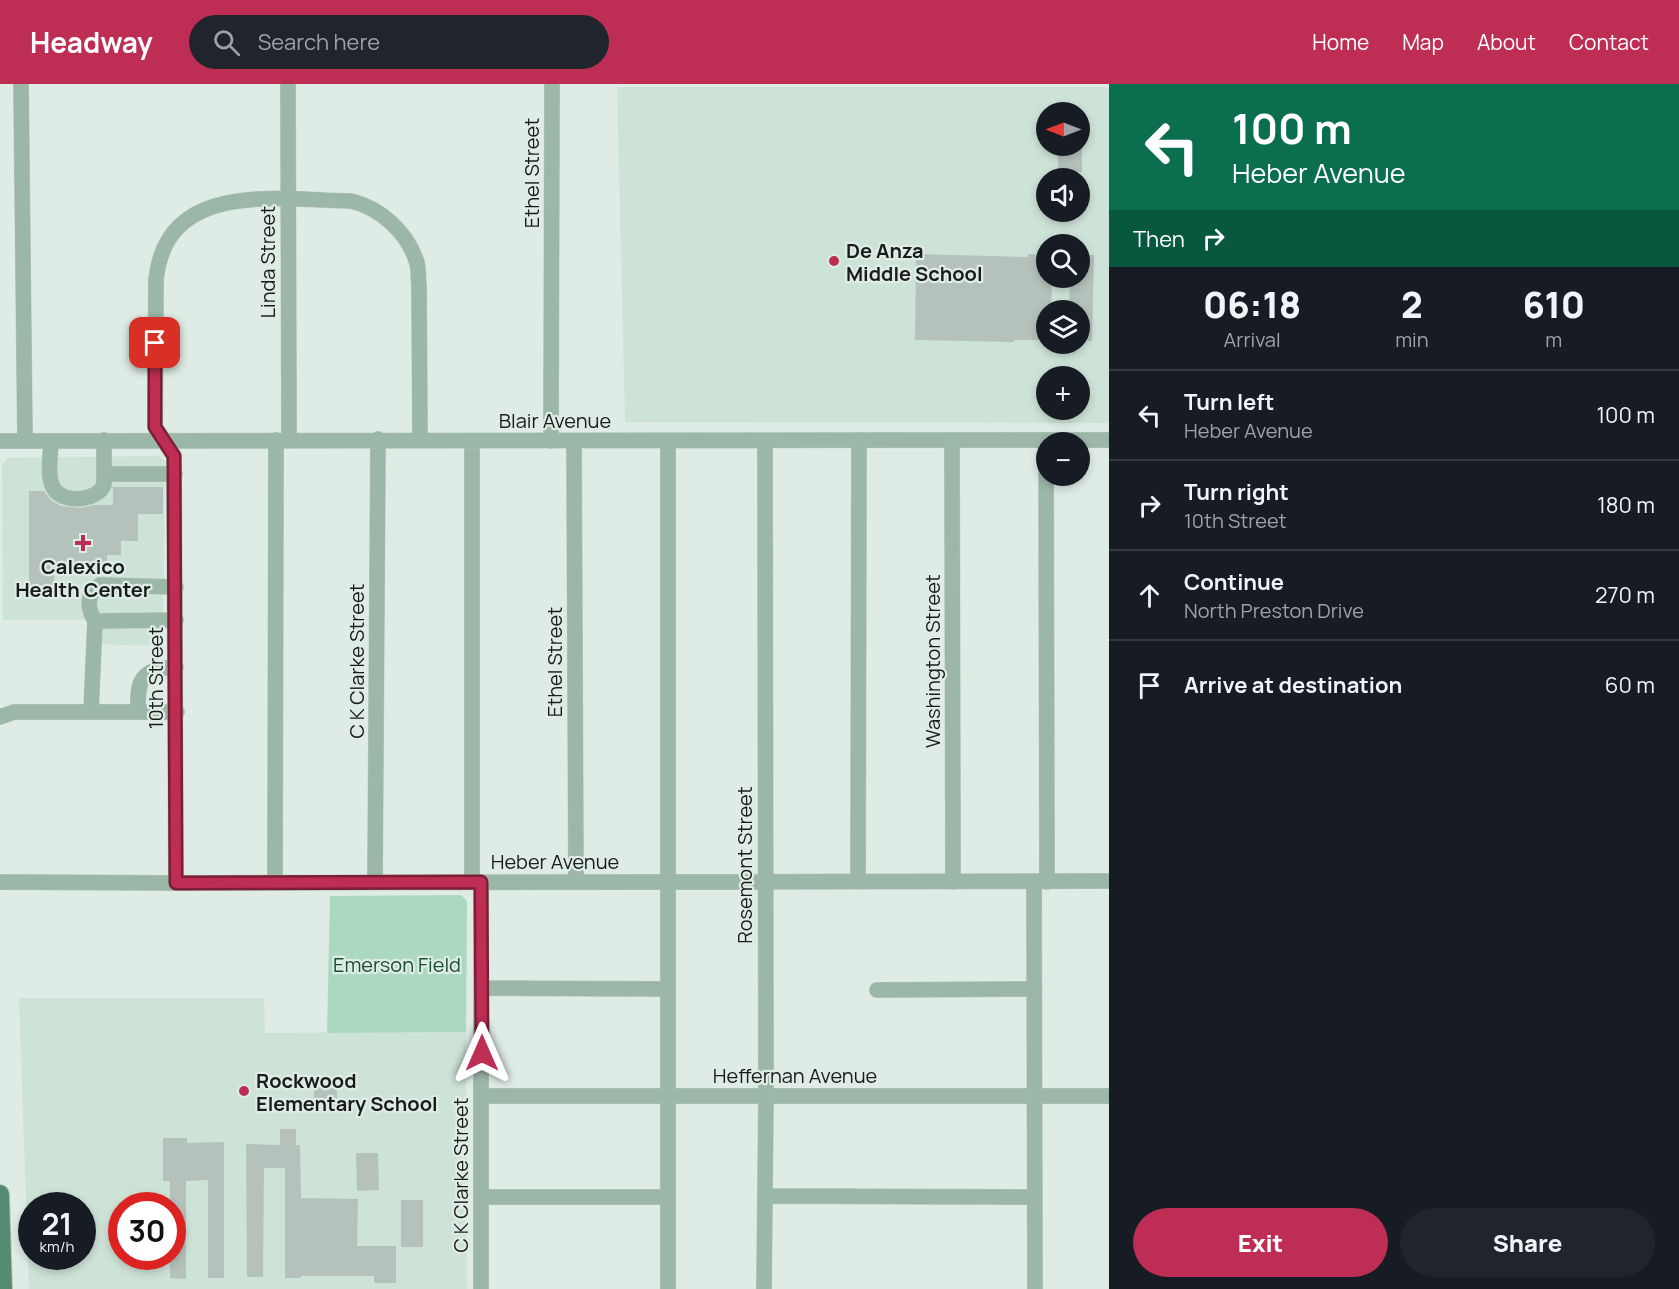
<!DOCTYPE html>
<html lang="en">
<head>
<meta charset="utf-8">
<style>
	:root { --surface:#171b24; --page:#20242c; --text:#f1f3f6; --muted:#9ea1a6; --line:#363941; --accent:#be2e54 }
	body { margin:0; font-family:Manrope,sans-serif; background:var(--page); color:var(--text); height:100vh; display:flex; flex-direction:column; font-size:22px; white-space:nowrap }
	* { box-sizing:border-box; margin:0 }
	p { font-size:20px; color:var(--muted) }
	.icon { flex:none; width:33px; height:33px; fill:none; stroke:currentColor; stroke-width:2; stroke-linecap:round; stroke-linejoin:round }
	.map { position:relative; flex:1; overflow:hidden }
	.details { display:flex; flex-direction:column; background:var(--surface); width:570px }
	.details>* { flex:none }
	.top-card { background:#0b6e4f; color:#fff; overflow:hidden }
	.needle { width:39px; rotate:270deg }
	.controls { position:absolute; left:1036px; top:18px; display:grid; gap:12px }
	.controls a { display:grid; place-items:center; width:54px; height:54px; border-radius:50%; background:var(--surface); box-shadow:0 3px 9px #0003; font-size:30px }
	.speed { position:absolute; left:18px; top:1108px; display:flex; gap:12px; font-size:30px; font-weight:700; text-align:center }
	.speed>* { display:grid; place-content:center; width:78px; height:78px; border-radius:50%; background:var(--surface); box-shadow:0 3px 9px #0003; line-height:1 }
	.speed small { font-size:15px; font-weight:400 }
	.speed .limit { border:9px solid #d22; background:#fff; color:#111 }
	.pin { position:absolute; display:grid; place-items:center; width:51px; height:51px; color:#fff; margin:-26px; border-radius:12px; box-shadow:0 3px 9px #0006 }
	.me { position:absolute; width:66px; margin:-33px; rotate:0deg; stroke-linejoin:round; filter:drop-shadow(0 0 4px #0008) }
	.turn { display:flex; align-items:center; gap:21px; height:126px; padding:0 24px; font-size:27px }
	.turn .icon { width:78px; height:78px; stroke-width:2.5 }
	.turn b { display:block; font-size:42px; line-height:51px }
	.then { display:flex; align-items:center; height:57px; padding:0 24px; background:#0003; gap:12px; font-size:22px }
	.eta { display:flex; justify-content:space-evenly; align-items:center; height:102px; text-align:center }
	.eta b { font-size:36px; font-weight:800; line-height:42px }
	.primary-button { display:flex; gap:12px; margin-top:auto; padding:12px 24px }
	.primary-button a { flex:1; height:69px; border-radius:36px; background:var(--accent); color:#fff; font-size:24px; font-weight:800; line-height:69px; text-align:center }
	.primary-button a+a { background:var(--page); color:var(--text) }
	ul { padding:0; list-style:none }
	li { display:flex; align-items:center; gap:18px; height:90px; padding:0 24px; border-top:2px solid var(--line) }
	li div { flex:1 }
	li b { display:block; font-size:22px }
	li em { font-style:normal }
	header { display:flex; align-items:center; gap:36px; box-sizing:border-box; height:84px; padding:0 30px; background:var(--accent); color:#fff }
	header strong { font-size:28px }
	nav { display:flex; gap:33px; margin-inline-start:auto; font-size:21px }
	.search { width:420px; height:54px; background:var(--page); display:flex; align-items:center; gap:15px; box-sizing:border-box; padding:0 21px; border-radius:33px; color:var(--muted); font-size:22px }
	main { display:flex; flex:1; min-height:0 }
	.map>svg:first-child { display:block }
</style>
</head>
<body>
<header>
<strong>Headway</strong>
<div class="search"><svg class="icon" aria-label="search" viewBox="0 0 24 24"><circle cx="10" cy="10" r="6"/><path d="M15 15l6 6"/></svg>Search here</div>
<nav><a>Home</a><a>Map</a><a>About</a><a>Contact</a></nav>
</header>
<main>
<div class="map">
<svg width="1109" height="1205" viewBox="0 0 1109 1205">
	<rect width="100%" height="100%" fill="#dfece5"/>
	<!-- built -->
	<path fill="#cee3d7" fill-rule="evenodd" d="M617,3H1107L1109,5V339L625,338ZM1047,28H1080V62H1047ZM1047,94H1080V128H1047ZM1047,160H1080V194H1047ZM1047,226H1080V260H1047ZM1047,292H1080V326H1047Z
		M159,372L165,377L163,562L88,560L89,536H3L2,381L8,374Z
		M19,914H264L265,949L466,948L467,1205H29ZM32,1122H82V1173H32ZM122,1122H172V1173H122Z"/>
	<!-- green -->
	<path fill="#abd9c0" d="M461,811L467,817L466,948L327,949L330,812Z"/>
	<!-- building -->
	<path fill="#b5c2bb" d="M1058,62H1082V88H1058Z
		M916,170L1028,173V170L1047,171V194H1052L1051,226H1047V256H1014V258L915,256Z
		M1080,171H1094L1092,257L1080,256V226H1069L1070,194H1080Z
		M113,403H163V430H138V457H121V471H107V485H54V503H29V407H44L52,417L61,422L80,424L95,421H113Z
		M314,1000H337V1023H314Z
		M280,1045H296V1061H300L301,1114L358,1115L357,1162H396V1199H374V1192H301V1194H285V1084H264L263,1193H247L246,1060L280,1061Z
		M163,1054H187V1059L224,1058V1194H208V1096L186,1097V1195L170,1194V1173H172V1122H170V1097H163Z
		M356,1069H378L379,1106L357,1107Z
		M401,1116H423V1163H401Z"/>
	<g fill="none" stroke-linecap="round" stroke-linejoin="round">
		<!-- minor casing -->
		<g stroke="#bbc7c0" stroke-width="16">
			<path id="minor" d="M21,0L25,357
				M288,0L289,356
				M952,356L953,798
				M1046,356L1047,798
				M0,357L1109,356
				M51,357C51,370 46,393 54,405C64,420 97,417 104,401V356
				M472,357V798
				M551,357L552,0
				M574,357L576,798
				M104,390H175
				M95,537C87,524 86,510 100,501L176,503
				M91,628L95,537L176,536
				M138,628C137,595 141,585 176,583
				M0,633L14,628H177
				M0,798L176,799L1109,797
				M481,798V1205
				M858,798L859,356
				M1034,798L1035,1205
				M176,799L174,372L155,343L156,196C166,95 279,116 351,117C381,124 408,149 417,179C419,187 418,195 419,203L420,356
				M275,799L276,356
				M375,799L378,355
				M481,904L668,905
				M877,906L1034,905
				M482,1012H1109
				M765,1112L1035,1113
				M481,1113H668
				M668,1205V357
				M764,1205L766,1012L765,357"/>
		</g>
		<!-- major casing -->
		<g stroke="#bbc7c0" stroke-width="20">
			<path id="major" d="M0,1110L3,1205"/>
		</g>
		<!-- minor -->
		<use href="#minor" stroke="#9ab7a7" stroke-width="15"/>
		<!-- major -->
		<use href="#major" stroke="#558b70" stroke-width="18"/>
	</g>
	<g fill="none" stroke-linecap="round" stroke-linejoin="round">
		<!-- route casing -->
		<g stroke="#7c1e37" stroke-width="15">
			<path id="route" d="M155,259V343L174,372L176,799L481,798L482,969"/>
		</g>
		<!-- route -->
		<use href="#route" stroke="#be2e54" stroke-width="10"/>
	</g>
	<!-- markers -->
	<g fill="#be2e54" stroke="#dfece5" stroke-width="2">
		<circle cx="834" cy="177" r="6"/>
		<path d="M80 450h6v6h6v6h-6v6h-6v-6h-6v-6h6z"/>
		<circle cx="244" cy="1007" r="6"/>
	</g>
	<g text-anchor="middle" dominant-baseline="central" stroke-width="4.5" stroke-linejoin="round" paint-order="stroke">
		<!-- street labels -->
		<g font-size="20" fill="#181c1a" stroke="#dfece5">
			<text transform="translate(531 89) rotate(-90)">Ethel Street</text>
			<text transform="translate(267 178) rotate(-90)">Linda Street</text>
			<text x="555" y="336">Blair Avenue</text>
			<text transform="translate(356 577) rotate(-90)">C K Clarke Street</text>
			<text transform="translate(932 577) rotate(-90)">Washington Street</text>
			<text transform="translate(554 578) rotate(-90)">Ethel Street</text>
			<text transform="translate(155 594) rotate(-90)">10th Street</text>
			<text x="555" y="777">Heber Avenue</text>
			<text transform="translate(744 781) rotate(-90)">Rosemont Street</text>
			<text x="795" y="991">Heffernan Avenue</text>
			<text transform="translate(460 1091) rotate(-90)">C K Clarke Street</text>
		</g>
		<!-- poi labels -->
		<g font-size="20" font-weight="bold" fill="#181c1a" stroke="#dfece5" text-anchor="start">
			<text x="846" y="166">De Anza<tspan x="846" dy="23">Middle School</tspan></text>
			<text x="83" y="482" text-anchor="middle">Calexico<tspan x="83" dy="23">Health Center</tspan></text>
			<text x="256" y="996">Rockwood<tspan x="256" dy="23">Elementary School</tspan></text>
		</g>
		<!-- park labels -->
		<g font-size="20" fill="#184d36" stroke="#dfece5">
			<text x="397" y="880">Emerson Field</text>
		</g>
	</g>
</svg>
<div class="controls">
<a><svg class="needle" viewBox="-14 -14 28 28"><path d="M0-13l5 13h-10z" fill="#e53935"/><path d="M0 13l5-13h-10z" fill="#9ea1a6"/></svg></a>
<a><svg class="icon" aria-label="sound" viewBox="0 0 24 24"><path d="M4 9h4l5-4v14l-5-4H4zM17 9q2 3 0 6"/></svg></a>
<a><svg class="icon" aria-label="search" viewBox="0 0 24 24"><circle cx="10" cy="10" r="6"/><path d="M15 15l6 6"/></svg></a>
<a><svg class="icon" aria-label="layers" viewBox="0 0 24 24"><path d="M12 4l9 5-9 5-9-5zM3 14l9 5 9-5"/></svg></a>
<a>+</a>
<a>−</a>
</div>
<div class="speed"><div>21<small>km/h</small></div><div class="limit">30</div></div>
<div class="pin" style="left:155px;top:259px;background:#d93025"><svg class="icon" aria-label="arrive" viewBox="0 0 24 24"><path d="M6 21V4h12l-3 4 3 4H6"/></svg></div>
<svg class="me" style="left:482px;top:969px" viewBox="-20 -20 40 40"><path d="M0-17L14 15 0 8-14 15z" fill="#be2e54" stroke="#fff" stroke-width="4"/></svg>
</div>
<section class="details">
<div class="top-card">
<div class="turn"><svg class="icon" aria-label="left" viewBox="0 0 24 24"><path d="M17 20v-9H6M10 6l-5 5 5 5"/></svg><div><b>100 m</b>Heber Avenue</div></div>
<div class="then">Then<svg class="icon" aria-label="right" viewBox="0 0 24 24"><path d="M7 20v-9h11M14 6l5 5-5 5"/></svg></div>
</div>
<div class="eta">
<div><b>06:18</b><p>Arrival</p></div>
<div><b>2</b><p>min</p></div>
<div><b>610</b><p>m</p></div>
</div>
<ul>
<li><svg class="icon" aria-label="left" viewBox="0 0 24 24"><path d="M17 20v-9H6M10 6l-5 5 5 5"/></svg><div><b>Turn left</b><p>Heber Avenue</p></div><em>100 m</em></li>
<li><svg class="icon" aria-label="right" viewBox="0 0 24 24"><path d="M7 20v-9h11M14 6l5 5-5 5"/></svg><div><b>Turn right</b><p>10th Street</p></div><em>180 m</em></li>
<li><svg class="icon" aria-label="ahead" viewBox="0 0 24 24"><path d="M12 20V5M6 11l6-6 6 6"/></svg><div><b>Continue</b><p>North Preston Drive</p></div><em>270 m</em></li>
<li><svg class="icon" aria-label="arrive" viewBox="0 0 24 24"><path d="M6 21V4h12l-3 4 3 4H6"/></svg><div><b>Arrive at destination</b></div><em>60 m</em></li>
</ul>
<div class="primary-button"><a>Exit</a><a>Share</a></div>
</section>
</main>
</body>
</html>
